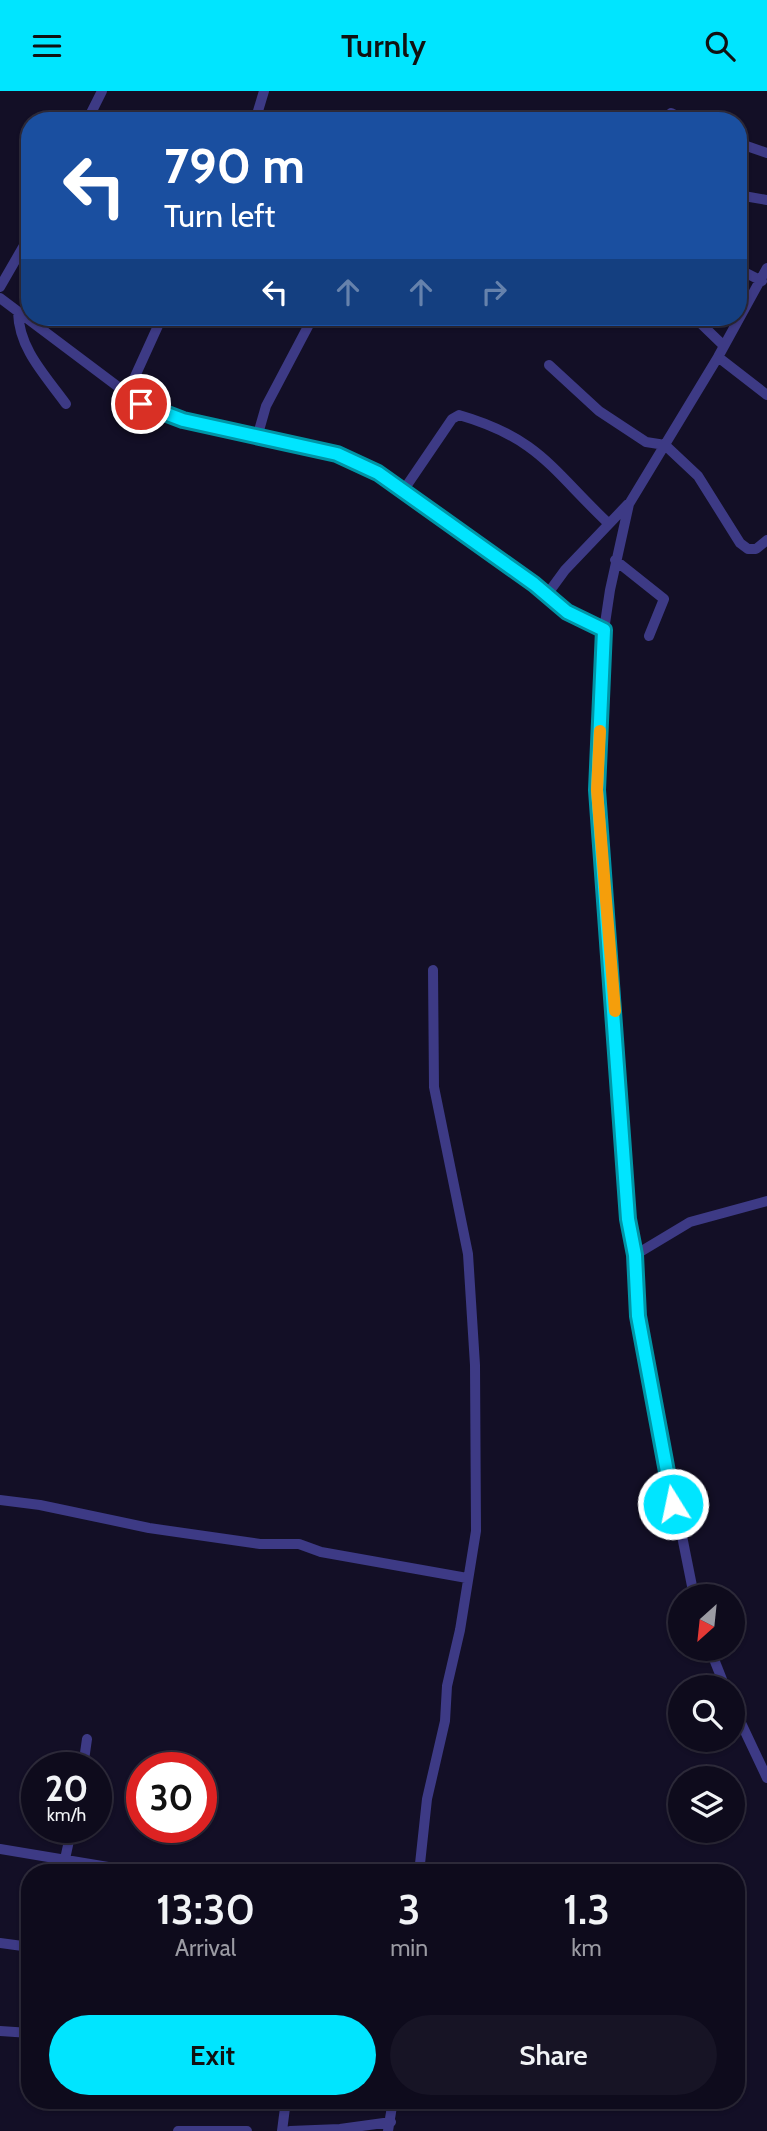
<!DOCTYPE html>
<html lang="en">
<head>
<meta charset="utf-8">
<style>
	:root { --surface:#0e0b1c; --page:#171425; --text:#f1f3f6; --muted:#9b9ba3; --line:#2e2b3b; --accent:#00e5ff }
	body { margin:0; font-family:Cabin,sans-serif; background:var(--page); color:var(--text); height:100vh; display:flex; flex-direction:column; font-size:26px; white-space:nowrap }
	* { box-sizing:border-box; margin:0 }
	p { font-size:23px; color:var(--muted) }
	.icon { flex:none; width:38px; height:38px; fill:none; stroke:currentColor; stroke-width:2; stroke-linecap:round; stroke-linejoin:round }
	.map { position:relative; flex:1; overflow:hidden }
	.side { position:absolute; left:21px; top:1773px; width:724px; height:245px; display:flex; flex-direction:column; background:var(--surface); border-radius:28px; box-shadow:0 2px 5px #0004,0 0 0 2px var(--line) }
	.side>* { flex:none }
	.hud { position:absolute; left:21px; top:21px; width:726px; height:214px; border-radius:28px; box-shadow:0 2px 5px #0004,0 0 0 2px var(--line); background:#1a4fa0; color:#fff; overflow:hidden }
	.needle { width:46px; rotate:207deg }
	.tools { position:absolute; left:668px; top:1493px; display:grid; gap:14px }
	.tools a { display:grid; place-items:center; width:77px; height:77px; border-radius:50%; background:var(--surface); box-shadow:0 2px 5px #0004,0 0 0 2px var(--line); font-size:35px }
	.speed { position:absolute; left:21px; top:1661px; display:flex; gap:14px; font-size:35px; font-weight:700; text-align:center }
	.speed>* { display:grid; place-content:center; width:91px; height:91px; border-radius:50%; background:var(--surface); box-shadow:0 2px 5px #0004,0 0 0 2px var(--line); line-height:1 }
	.speed small { font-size:18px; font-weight:400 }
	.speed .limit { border:10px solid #d22; background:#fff; color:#111 }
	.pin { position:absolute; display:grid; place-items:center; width:60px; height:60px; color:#fff; margin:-30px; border:4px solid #fff; border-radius:50%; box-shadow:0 2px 7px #0007 }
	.me { position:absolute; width:77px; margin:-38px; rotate:350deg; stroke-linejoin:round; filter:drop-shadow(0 0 5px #0008) }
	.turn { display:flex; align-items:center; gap:24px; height:147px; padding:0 28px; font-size:32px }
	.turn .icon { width:91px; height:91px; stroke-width:2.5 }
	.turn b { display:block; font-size:49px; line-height:60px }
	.lanes { display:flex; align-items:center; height:66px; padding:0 28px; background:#0003; justify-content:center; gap:35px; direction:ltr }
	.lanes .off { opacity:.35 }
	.eta { display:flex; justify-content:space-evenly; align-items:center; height:119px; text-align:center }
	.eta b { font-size:42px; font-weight:600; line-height:49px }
	.button { display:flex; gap:14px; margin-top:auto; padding:14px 28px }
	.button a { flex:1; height:80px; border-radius:42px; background:var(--accent); color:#111; font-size:28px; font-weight:600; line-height:80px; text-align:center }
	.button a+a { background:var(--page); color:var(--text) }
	header { display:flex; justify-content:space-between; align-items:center; height:91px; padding:0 28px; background:var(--accent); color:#111; font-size:32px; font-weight:600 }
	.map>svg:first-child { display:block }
</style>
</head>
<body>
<header><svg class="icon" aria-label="menu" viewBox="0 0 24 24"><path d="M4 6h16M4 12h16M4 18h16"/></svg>Turnly<svg class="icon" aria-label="search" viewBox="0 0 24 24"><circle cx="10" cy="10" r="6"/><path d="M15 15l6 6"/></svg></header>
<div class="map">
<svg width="767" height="2040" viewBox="0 0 767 2040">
	<rect width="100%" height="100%" fill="#130f26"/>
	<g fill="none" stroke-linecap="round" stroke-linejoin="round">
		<!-- minor -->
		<path stroke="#3d3a85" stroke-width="10" d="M671,22L687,30
			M87,30L102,0
			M255,30L264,0
			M463,30L464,27
			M738,52L767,62
			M738,104L767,109
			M738,178L762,190
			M0,196L30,144
			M0,207L141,313L183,329L337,363L378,382L546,505L565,479L628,413
			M18,221C19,258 45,284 66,313
			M694,226L724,255
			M718,266L767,304
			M549,274L599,320L646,351L665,354L698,385L740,452L748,458H756L767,449
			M127,303L162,226
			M258,343L266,315L313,226
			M403,400L452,328L459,324C539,347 553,380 608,432
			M615,469L664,508L649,545
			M546,505L582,531L604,539
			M635,1164L690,1131L767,1110
			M0,1409L40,1414L149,1437L260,1453H299L321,1461L467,1487
			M694,1505L638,1225L635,1164L627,1128L597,699L604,539L610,499L629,413L718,266L767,177
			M710,1558L725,1596
			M733,1615L767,1687
			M83,1676L87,1648
			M0,1758L144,1782
			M65,1768L72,1736
			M419,1782L427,1708L445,1630L447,1595L460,1539L476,1440L475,1274L468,1163L434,996L433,879
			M0,1852L30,1856
			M0,1940L30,1942
			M178,2040H247
			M282,2040L286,2009
			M290,2040L340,2038L391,2031
			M388,2040L393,2009"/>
	</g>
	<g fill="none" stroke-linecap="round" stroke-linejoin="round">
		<!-- route casing -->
		<g stroke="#0095a6" stroke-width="18">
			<path id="route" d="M141,313L183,329L337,363L378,382L534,493L567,521L604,539L597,699L628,1128L635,1164L638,1225L673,1413"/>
		</g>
		<!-- route -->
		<use href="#route" stroke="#00e5ff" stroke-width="12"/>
		<!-- slow -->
		<path stroke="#f59e0b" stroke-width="12" d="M600,640L597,699L615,920"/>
	</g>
</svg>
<div class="tools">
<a><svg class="needle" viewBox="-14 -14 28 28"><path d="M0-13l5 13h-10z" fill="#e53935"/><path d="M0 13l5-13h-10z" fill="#9b9ba3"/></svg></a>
<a><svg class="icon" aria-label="search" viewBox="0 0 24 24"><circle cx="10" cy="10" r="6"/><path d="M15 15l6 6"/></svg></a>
<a><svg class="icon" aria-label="layers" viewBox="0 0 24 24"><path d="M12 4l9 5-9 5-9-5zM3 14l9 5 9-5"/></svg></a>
</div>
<div class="speed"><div>20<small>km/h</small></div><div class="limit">30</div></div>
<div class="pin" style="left:141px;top:313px;background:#d93025"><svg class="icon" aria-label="arrive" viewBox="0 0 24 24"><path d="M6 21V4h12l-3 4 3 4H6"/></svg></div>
<svg class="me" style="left:673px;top:1413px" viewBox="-20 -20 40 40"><circle r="17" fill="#00e5ff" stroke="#fff" stroke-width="3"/><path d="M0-11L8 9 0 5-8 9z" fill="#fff"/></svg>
<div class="hud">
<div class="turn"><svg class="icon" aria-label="left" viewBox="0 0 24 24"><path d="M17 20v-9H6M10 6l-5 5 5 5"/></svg><div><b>790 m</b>Turn left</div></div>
<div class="lanes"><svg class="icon" aria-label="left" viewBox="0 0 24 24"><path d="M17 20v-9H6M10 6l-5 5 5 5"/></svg><svg class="icon off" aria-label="ahead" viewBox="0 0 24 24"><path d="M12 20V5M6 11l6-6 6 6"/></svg><svg class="icon off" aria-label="ahead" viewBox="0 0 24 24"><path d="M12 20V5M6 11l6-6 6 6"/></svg><svg class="icon off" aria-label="right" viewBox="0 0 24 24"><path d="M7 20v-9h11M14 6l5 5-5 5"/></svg></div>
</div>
<section class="side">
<div class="eta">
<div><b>13:30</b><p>Arrival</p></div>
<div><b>3</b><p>min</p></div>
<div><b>1.3</b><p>km</p></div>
</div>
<div class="button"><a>Exit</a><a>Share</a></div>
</section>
</div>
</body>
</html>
